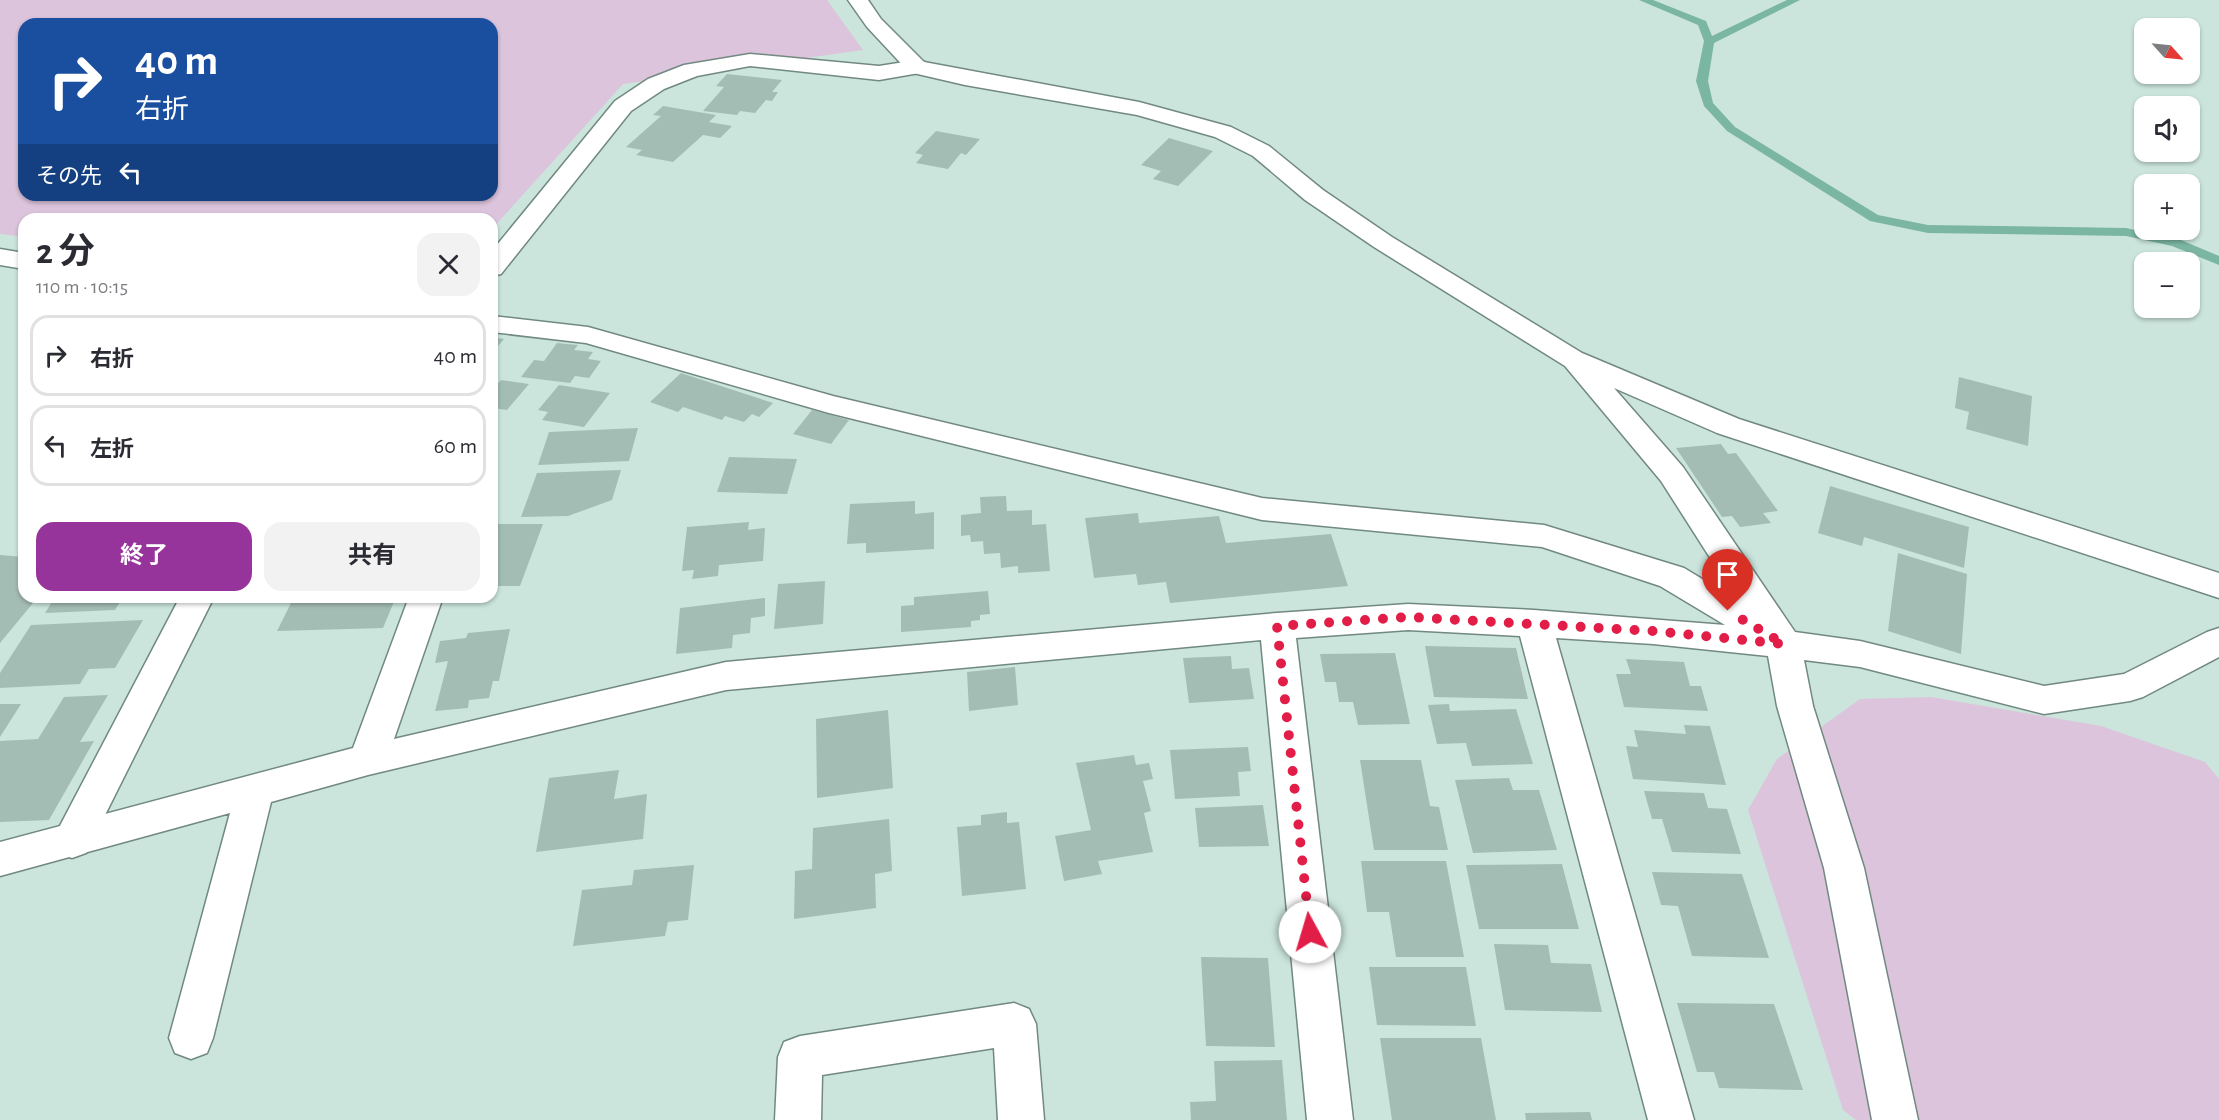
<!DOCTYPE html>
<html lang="ja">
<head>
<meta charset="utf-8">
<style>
	:root { --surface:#fff; --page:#f2f2f3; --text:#2b2b33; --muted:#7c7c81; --line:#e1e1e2; --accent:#96349b }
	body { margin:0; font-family:"Alegreya Sans","Noto Sans JP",sans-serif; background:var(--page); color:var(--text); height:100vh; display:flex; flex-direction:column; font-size:22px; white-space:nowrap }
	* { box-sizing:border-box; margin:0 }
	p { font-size:20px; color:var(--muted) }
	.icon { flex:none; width:33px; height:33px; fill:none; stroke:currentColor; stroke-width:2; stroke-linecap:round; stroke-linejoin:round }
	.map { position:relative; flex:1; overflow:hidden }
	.panel { position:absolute; left:18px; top:213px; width:480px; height:390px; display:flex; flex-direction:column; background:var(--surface); border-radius:18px; box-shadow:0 2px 4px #0004 }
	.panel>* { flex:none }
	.top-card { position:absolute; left:18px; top:18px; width:480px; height:183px; border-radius:18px; box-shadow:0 2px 4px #0004; background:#1a4fa0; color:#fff; overflow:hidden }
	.needle { width:39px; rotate:117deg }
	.fabs { position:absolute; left:2134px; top:18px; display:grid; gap:12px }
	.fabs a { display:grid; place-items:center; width:66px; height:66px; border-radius:12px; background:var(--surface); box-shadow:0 2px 4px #0004; font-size:30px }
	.pin { position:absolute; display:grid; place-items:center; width:51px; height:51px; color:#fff; margin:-62px -26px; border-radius:50% 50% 50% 0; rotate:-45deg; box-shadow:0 0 6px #0007 }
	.pin .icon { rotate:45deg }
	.me { position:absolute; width:66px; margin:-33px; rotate:354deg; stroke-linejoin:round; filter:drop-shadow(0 0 4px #0008) }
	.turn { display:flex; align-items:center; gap:21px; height:126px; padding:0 18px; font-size:27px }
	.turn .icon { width:78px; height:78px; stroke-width:2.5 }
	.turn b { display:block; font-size:42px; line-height:51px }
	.then { display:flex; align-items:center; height:57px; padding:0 18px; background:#0003; gap:12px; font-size:22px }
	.round { display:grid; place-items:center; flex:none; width:63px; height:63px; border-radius:18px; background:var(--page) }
	.headline { display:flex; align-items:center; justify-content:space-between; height:102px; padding:0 18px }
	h1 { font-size:36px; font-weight:700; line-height:45px }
	.button { display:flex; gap:12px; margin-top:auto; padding:12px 18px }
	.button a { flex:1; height:69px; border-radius:18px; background:var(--accent); color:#fff; font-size:24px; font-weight:700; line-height:69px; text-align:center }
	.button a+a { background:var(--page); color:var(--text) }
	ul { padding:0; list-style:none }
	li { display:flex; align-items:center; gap:18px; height:81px; margin:0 12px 9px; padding:0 6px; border:3px solid var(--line); border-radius:18px }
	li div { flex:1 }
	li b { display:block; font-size:22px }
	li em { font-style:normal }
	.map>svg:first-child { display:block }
</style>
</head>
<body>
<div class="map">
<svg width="2219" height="1120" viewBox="0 0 2219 1120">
	<rect width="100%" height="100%" fill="#cbe5dc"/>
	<!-- green -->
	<path fill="#dcc4dc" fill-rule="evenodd" d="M0,0H827L863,50L623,84L492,229V219H24V237L0,234ZM24,24H492V195H24Z
		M1931,697L2101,726L2205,762L2219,779V1120H1856L1843,1110L1748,810L1777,759L1860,699Z"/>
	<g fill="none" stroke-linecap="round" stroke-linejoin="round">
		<!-- stream -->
		<path fill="#7bb6a2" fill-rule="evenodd" d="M1639,0H1653L1706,21L1712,36L1787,0H1800L1714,43L1708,81L1713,103L1735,127L1878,215L1928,225L2126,228L2181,240L2219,256V265L2172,246L2126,236L1928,233L1870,221L1727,131L1704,106L1696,81L1704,41L1698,25Z"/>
	</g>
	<!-- building -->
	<path fill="#a4bdb4" d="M727,74L782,80L772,92H778L772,101L766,100L755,113L740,111L737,115L703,111L724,87L716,86Z
		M663,106L716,115L709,122L732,126L720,138L703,135L673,162L636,155L642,150L626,147L661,116L653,115Z
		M936,131L980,139L966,155L961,153L948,169L916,163L923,155L915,153Z
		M1169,138L1213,151L1178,186L1153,179L1161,171L1141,165Z
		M492,337L504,339L492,353Z
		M557,343L578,345L574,350L593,352L588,359L601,361L589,378L575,376L570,383L521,377L534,360L544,361Z
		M681,373L773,403L759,417L752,414L744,422L725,416L722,420L683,407L678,412L650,402Z
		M1959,377L2032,396L2028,446L1966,429L1969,412L1955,408Z
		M501,380L529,384L507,410L492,408V390Z
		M559,385L610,393L584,427L542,420L548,412L538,410Z
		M812,410L849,420L831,444L793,434Z
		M638,428L629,461L538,465L549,432Z
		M1721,444L1728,454L1736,453L1778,511L1763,513L1771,523L1740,527L1732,516L1722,517L1676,448Z
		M729,457L797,459L787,494L717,492Z
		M621,470L612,500L568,516L521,517L537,473Z
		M1830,486L1969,527L1964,568L1864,537L1862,546L1818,533Z
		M1006,496L1007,511L1032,510V525L1046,524L1050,571L1018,573V566L1001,568L1000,553L984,554L983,541L971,542L970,535L961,536V515L981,513L980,497Z
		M915,501V514L934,512V549L866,553V543L847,544L850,504Z
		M1138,513L1139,523L1219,516L1226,543L1331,534L1348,586L1170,603L1166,582L1138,585L1136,574L1094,578L1085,518Z
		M749,522L748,530L765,528L763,561L719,565L718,576L692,579L694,570L682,571L687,527Z
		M492,524H543L520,586H492Z
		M1898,553L1967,574L1961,654L1888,631Z
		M0,555L24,557V597H38L0,643Z
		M825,581L823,624L774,629L778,584Z
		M988,591L990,614L980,615V620L971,621V627L901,632V606L914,605V597Z
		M55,597H123L115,610L45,613Z
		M294,597H396L383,628L277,631Z
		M765,598V616L751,618L750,633L733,635L732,648L676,654L680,608Z
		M143,620L115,668L89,669L80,684L0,688V673L31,625Z
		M510,629L499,681H493L489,698L469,700L468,708L435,711L448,661L435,663L440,641L466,638L468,633Z
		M1425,646L1516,648L1528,699L1434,697Z
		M1395,653L1410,724L1358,725L1353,702H1339L1336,682H1325L1320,654Z
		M1231,656L1232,669L1249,668L1254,699L1189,703L1183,658Z
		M1626,659L1684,662L1690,686H1701L1708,711L1624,707L1616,674H1631Z
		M1015,667L1018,705L969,711L967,672Z
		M108,695L80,742L94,741L49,820L0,822V741L38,739L64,697Z
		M0,704H21L0,737Z
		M1449,704L1450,711L1516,709L1533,764L1472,766L1466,743L1437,744L1428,705Z
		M888,710L893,788L817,798L816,719Z
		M1684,725L1710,726L1726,785L1633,779L1626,746L1638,747L1634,730L1686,734Z
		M1248,747L1251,771L1238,772L1240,796L1175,799L1170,750Z
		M1134,755L1136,765L1149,763L1153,779L1143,781L1151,811L1144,813L1153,852L1098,861L1102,874L1064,881L1055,836L1091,830L1076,763Z
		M1360,760H1421L1430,806L1439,807L1448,850H1374Z
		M619,770L614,799L647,794L643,839L536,852L549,778Z
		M1509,778L1513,790H1539L1557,850L1473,853L1455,780Z
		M1644,791L1704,793L1708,808L1727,809L1741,854L1672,852L1662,819H1652Z
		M1263,805L1269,846L1199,847L1195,808Z
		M1007,812V823L1019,822L1026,889L962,896L957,827L981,825V815Z
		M889,819L892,871L875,874L876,908L794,919L795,871L812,869L813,828Z
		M1361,861H1446L1464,957H1396L1389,912H1367Z
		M1562,864L1579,929H1479L1466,865Z
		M694,865L688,920L668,922L665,936L573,946L582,890L632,885L634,870Z
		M1652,872L1742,874L1769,958L1692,956L1678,906L1661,905Z
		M1494,944L1548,945L1551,963L1591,964L1602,1012L1505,1010Z
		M1201,957L1268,958L1275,1047L1206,1046Z
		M1369,967H1466L1476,1026L1377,1025Z
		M1677,1003L1774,1004L1803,1090L1719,1088L1714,1072H1697Z
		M1380,1038H1481L1496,1120H1392Z
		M1282,1060L1287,1120H1191L1190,1102L1216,1101L1214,1061Z
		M1590,1112L1592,1120H1526L1525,1113Z"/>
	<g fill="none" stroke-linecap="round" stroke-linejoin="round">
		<!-- service casing -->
		<g stroke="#718980" stroke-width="3">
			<path id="service" d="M750,54L879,66L917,60L925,62L928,67L925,72L879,80L750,66L697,76L664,89L631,111L501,274L492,276V251L615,101L648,79L684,65Z
				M180,597H214L86,853L72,858L58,853L52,841Z"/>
		</g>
		<!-- minor casing -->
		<g stroke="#718980" stroke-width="3">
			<path id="minor" d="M848,0H868L881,19L924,62L1139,102L1231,127L1269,146L1323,190L1392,237L1582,353L1739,419L2219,573V598L1717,433L1614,388L1683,467L1795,632L1860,641L2044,686L2124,674L2207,632L2219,628V657L2143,697L2130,701L2044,714L1860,667L1804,660L1813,706L1864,868L1918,1120H1872L1824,868L1777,706L1768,656L1653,644L1556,638L1694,1120H1648L1520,636L1408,630L1296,638L1353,1120H1307L1261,640L726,690L368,775L271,802L213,1038L207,1053L191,1059L175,1053L169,1038L230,813L0,876V842L353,748L409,597H443L394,739L726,662L1277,613L1408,604L1534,610L1725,625L1660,586L1542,547L1262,520L829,413L586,343L492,332V316L588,327L833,396L1262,498L1544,525L1684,568L1737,600L1661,481L1565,366L1374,247L1305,200L1253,156L1215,137L1137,115L965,85L909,72L867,27Z
				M0,249L24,253V269L0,265Z
				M1014,1003L1029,1009L1036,1024L1044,1120H998L994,1048L822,1075L821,1120H775L778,1057L784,1042L800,1036Z"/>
		</g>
		<!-- service -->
		<use href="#service" fill="#fff" fill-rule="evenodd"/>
		<!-- minor -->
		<use href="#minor" fill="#fff" fill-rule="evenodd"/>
	</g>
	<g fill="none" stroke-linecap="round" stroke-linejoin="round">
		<!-- route -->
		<path stroke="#e11d48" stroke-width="10" stroke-dasharray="0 18" d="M1310,932L1277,626L1408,617L1653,631L1784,644L1728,611"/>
	</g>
</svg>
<div class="fabs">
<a><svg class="needle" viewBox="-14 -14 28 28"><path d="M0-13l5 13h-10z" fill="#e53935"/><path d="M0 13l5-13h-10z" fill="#7c7c81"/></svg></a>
<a><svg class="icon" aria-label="sound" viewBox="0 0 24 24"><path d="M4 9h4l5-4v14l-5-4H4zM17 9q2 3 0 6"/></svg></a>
<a>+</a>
<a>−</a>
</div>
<div class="pin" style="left:1728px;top:611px;background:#d93025"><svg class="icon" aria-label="arrive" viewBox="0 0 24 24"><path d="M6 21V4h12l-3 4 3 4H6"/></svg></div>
<svg class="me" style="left:1310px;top:932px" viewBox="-20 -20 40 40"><circle r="19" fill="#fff"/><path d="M0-13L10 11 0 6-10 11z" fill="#e11d48"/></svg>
<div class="top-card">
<div class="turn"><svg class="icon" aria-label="right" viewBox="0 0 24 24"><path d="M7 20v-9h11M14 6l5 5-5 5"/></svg><div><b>40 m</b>右折</div></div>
<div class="then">その先<svg class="icon" aria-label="left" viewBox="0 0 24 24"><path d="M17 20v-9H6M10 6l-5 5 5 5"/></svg></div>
</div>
<section class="panel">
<div class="headline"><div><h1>2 分</h1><p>110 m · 10:15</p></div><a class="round"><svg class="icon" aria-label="close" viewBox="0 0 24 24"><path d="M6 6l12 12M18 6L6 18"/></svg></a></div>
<ul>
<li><svg class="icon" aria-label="right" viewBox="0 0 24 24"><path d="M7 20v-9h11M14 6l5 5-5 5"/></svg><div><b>右折</b></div><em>40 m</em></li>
<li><svg class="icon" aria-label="left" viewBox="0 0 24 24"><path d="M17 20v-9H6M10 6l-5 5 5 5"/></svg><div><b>左折</b></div><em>60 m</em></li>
</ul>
<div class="button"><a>終了</a><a>共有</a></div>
</section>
</div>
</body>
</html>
